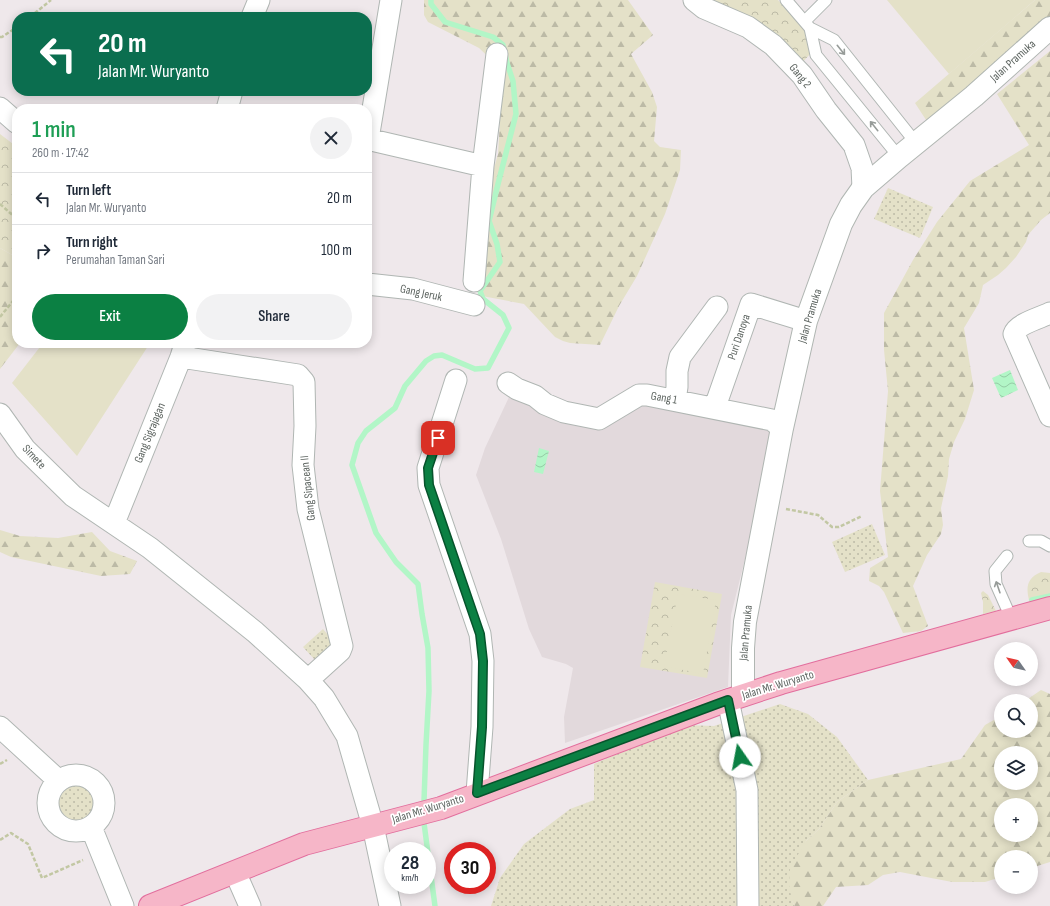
<!DOCTYPE html>
<html lang="en">
<head>
<meta charset="utf-8">
<style>
	:root { --surface:#fff; --page:#f2f2f3; --text:#1f2937; --muted:#747a83; --line:#e0e1e3; --accent:#0b8043 }
	body { margin:0; font-family:"Sofia Sans Condensed",sans-serif; background:var(--page); color:var(--text); height:100vh; display:flex; flex-direction:column; font-size:15px; white-space:nowrap }
	* { box-sizing:border-box; margin:0 }
	p { font-size:13px; color:var(--muted) }
	.icon { flex:none; width:22px; height:22px; fill:none; stroke:currentColor; stroke-width:2; stroke-linecap:round; stroke-linejoin:round }
	.map { position:relative; flex:1; overflow:hidden }
	.sheet { position:absolute; left:12px; top:104px; width:360px; height:244px; display:flex; flex-direction:column; background:var(--surface); border-radius:16px; box-shadow:0 2px 10px #0003 }
	.sheet>* { flex:none }
	.guide { position:absolute; left:12px; top:12px; width:360px; height:84px; border-radius:16px; box-shadow:0 2px 10px #0003; background:#0b6e4f; color:#fff; overflow:hidden }
	.needle { width:26px; rotate:304deg }
	.buttons { position:absolute; left:994px; top:642px; display:grid; gap:8px }
	.buttons a { display:grid; place-items:center; width:44px; height:44px; border-radius:50%; background:var(--surface); box-shadow:0 2px 10px #0003; font-size:20px }
	.speed { position:absolute; left:384px; top:842px; display:flex; gap:8px; font-size:20px; font-weight:700; text-align:center }
	.speed>* { display:grid; place-content:center; width:52px; height:52px; border-radius:50%; background:var(--surface); box-shadow:0 2px 10px #0003; line-height:1 }
	.speed small { font-size:10px; font-weight:400 }
	.speed .limit { border:6px solid #d22; background:#fff; color:#111 }
	.pin { position:absolute; display:grid; place-items:center; width:34px; height:34px; color:#fff; margin:-17px; border-radius:8px; box-shadow:0 2px 6px #0006 }
	.me { position:absolute; width:44px; margin:-22px; rotate:348deg; stroke-linejoin:round; filter:drop-shadow(0 0 3px #0008) }
	.turn { display:flex; align-items:center; gap:14px; height:84px; padding:0 20px; font-size:18px }
	.turn .icon { width:52px; height:52px; stroke-width:2.5 }
	.turn b { display:block; font-size:28px; line-height:34px }
	.round { display:grid; place-items:center; flex:none; width:42px; height:42px; border-radius:21px; background:var(--page) }
	.head { display:flex; align-items:center; justify-content:space-between; height:68px; padding:0 20px }
	h1 { font-size:24px; font-weight:600; line-height:30px; color:#1e9e55 }
	.button { display:flex; gap:8px; margin-top:auto; padding:8px 20px }
	.button a { flex:1; height:46px; border-radius:24px; background:var(--accent); color:#fff; font-size:16px; font-weight:600; line-height:46px; text-align:center }
	.button a+a { background:var(--page); color:var(--text) }
	ul { padding:0; list-style:none }
	li { display:flex; align-items:center; gap:12px; height:52px; padding:0 20px; border-top:1px solid var(--line) }
	li div { flex:1 }
	li b { display:block; font-size:15px }
	li em { font-style:normal }
	.map>svg:first-child { display:block }
</style>
</head>
<body>
<div class="map">
<svg width="1050" height="906" viewBox="0 0 1050 906">
	<defs>
		<pattern id="grass-dots" width="8" height="8" patternUnits="userSpaceOnUse"><rect width="8" height="8" fill="#e4e1c8"/><path d="M2 2h.1M6 6h.1" fill="none" stroke="#bcbaa6" stroke-width="1.8" stroke-linecap="round"/></pattern>
		<pattern id="forest-firs" width="22" height="20" patternUnits="userSpaceOnUse"><rect width="22" height="20" fill="#e4e1c8"/><path d="M5 1l3.5 6h-7zM16 11l3.5 6h-7z" fill="#bcbaa6"/></pattern>
		<pattern id="park-crowns" width="20" height="18" patternUnits="userSpaceOnUse"><rect width="20" height="18" fill="#e4e1c8"/><path d="M2 6a3 3 0 1 1 6 0M12 15a3 3 0 1 1 6 0" fill="none" stroke="#bcbaa6"/></pattern>
		<pattern id="water-waves" width="16" height="10" patternUnits="userSpaceOnUse"><rect width="16" height="10" fill="#b2f6c7"/><path d="M0 5q4-4 8 0t8 0" fill="none" stroke="#94cba5"/></pattern>
	</defs>
	<rect width="100%" height="100%" fill="#efe8eb"/>
	<!-- education -->
	<path fill="#e2d9dc" d="M511,393L599,422L640,398L771,425L750,539L731,615L728,687L565,743L564,717L573,668L566,664L542,657L529,629L501,539L476,475L485,448Z"/>
	<!-- grass -->
	<path fill="url(#grass-dots)" d="M888,188L933,207L920,238L874,219Z
		M872,524L885,555L845,572L832,542Z
		M323,629L335,643L315,660L303,647Z
		M780,704L808,714L837,737L868,780L837,802L819,829L806,841L792,901L795,906H491L500,878L524,844L570,809L594,800V764L685,725L714,726Z
		M55 802a22 22 0 1 1 44 0a22 22 0 1 1-44 0Z"/>
	<!-- forest -->
	<path fill="url(#forest-firs)" fill-rule="evenodd" d="M424,0H628L653,35L631,54L652,92L657,107L654,141L660,147L681,150L680,170L665,214L637,276L619,306L600,345L570,343L563,341L555,337L524,304L482,296L485,217L488,208L493,172L498,154L503,71L479,48L428,22L424,15Z
		M1035,0H1050V18L928,123L915,103Z
		M1050,51V213L1041,220L1028,235L1026,242L1016,257L1006,268L998,275L983,285L979,303L964,328L974,390L965,419L954,442L949,459L948,476L941,508L943,525L941,534L927,555L913,586L928,626L921,631L903,633L884,592L879,586L869,581L870,568L888,557L880,491L888,391L884,350V313L913,260L937,222L970,181L1029,145L997,94Z
		M0,248L14,256H17V343H20L0,369Z
		M0,530L20,536L58,538L92,532L110,551L137,561L130,574L101,576L11,557L0,552Z
		M1041,690L1050,694V862L1031,868V857H1001V877L985,882H952L900,872L883,875L868,885L836,887L823,906H795L792,901L789,885L790,868L806,841L819,829L837,802L868,780L961,759L985,725L1001,716V731H1031V701H1025ZM1001,753H1031V783H1001ZM1001,805H1031V835H1001Z"/>
	<!-- park -->
	<path fill="url(#park-crowns)" d="M706,0H778L805,30L811,53L801,64Z
		M0,134L17,147V256H14L0,248Z
		M1041,572L1050,573V600L1030,604C1026,589 1025,579 1041,572Z
		M655,582L722,594L707,678L640,667Z
		M983,591L988,595L996,611L983,614V602L981,593Z"/>
	<!-- pitch -->
	<path fill="#e4e1c8" d="M887,0H1035L949,74Z
		M43,343H150L77,456L12,383Z
		M678,594L716,600L703,674L664,666Z"/>
	<!-- water -->
	<path fill="url(#water-waves)" d="M1010,370L1018,390L1001,398L992,378Z
		M539,448L549,451L543,474L534,472Z"/>
	<g fill="none" stroke-linecap="round" stroke-linejoin="round">
		<!-- stream -->
		<path stroke="#b2f6c7" stroke-width="5.5" d="M1032,600L1050,596
			M424,801L426,745L429,691L428,648L422,614L418,584L396,562L376,533L352,465L358,443L366,431L395,408L405,386L426,361L434,356L442,355L475,369L488,368L509,328L503,315L483,299L480,291L500,262L497,244L489,221L498,184L516,114L513,81L507,63L503,45L493,37L445,22L431,4V0
			M424,823L435,906"/>
		<!-- lane casing -->
		<g stroke="#b0b6b3" stroke-width="13">
			<path id="lane" d="M786,0L810,28L834,40L916,143
				M805,21L826,0
				M810,28L816,55L899,157
				M1029,541H1041L1050,546
				M1007,556L995,571L996,584L1012,620"/>
		</g>
		<!-- street casing -->
		<g stroke="#b0b6b3" stroke-width="23">
			<path id="street" d="M694,0L704,8L748,27L773,45L802,75L826,110L854,145L862,168L863,188
				M252,17L259,0
				M0,108L17,123
				M227,109L232,91
				M367,139L483,166
				M368,139L391,0
				M474,281L483,166L497,54
				M367,284L413,289L474,305
				M1050,313C1040,318 1017,324 1014,334L1050,416
				M181,357L298,375L304,382L305,426L303,465L308,509L342,646L340,651L308,680
				M456,380L428,468L429,485L480,634L483,661L482,727L477,793
				M508,383L517,389L535,396L545,404L564,412L599,419L639,395H647L772,420L782,428
				M675,400L677,387V371L680,357L717,307
				M717,401L751,304L806,321
				M0,414L25,449L73,496L150,548L255,632L308,680L324,698L347,736L373,826L390,906
				M114,523L181,357L185,344
				M728,700L747,790L748,906
				M0,727L59,781
				M48 803a28 28 0 1 1 56 0a28 28 0 1 1-56 0Z
				M91,827L123,906
				M235,872L250,906"/>
		</g>
		<!-- secondary casing -->
		<g stroke="#b0b6b2" stroke-width="24">
			<path id="secondary" d="M743,695V648L745,622L782,428L806,321L841,224L851,205L863,188L899,157L974,96L1050,28"/>
		</g>
		<!-- primary casing -->
		<g stroke="#e26e9d" stroke-width="24">
			<path id="primary" d="M150,906L304,844L441,808L717,704L781,683L1050,608"/>
		</g>
		<!-- path -->
		<path stroke="#c2c7a3" stroke-width="2.5" stroke-dasharray="4 2" stroke-linecap="butt" d="M30,17L51,0
			M0,37H2L17,27
			M0,204L17,219
			M0,317L17,296
			M786,509L818,515L832,527H839L862,516
			M0,764L7,760
			M0,840L11,833L28,844L42,878L83,860"/>
		<!-- lane -->
		<use href="#lane" stroke="#fff" stroke-width="11"/>
		<!-- street -->
		<use href="#street" stroke="#fff" stroke-width="21"/>
		<!-- secondary -->
		<use href="#secondary" stroke="#fff" stroke-width="22"/>
		<!-- primary -->
		<use href="#primary" stroke="#f6b6c8" stroke-width="22"/>
	</g>
	<!-- one-way arrows -->
	<defs><path id="oneway-shaft" d="M-6 0H5M1.5-3L5.5 0L1.5 3" fill="none" stroke-width="1.6" stroke-linecap="round" stroke-linejoin="round"/></defs>
	<g stroke="#979c99">
		<use href="#oneway-shaft" transform="translate(841 50) rotate(51)"/>
		<use href="#oneway-shaft" transform="translate(874 126) rotate(-129)"/>
		<use href="#oneway-shaft" transform="translate(998 587) rotate(-109)"/>
	</g>
	<g fill="none" stroke-linecap="round" stroke-linejoin="round">
		<!-- route casing -->
		<g stroke="#07532c" stroke-width="10">
			<path id="route" d="M438,438L428,468L429,485L480,634L483,661L482,727L477,793L728,700L740,757"/>
		</g>
		<!-- route -->
		<use href="#route" stroke="#0b8043" stroke-width="7"/>
	</g>
	<g text-anchor="middle" dominant-baseline="central" stroke-width="3.5" stroke-linejoin="round" paint-order="stroke">
		<!-- street labels -->
		<g font-size="12" fill="#5f6662" stroke="#fff">
			<text transform="translate(1013 61) rotate(-42)">Jalan Pramuka</text>
			<text transform="translate(800 76) rotate(51)">Gang 2</text>
			<text transform="translate(421 293) rotate(12)">Gang Jeruk</text>
			<text transform="translate(810 316) rotate(-73)">Jalan Pramuka</text>
			<text transform="translate(739 337) rotate(-71)">Puri Danoya</text>
			<text transform="translate(664 398) rotate(10)">Gang 1</text>
			<text transform="translate(150 433) rotate(-68)">Gang Sigrajagan</text>
			<text transform="translate(34 457) rotate(47)">Simete</text>
			<text transform="translate(308 488) rotate(-96)">Gang Sipacean II</text>
			<text transform="translate(746 633) rotate(-85)">Jalan Pramuka</text>
			<text transform="translate(778 685) rotate(-17)">Jalan Mr. Wuryanto</text>
			<text transform="translate(428 809) rotate(-17)">Jalan Mr. Wuryanto</text>
		</g>
	</g>
</svg>
<div class="buttons">
<a><svg class="needle" viewBox="-14 -14 28 28"><path d="M0-13l5 13h-10z" fill="#e53935"/><path d="M0 13l5-13h-10z" fill="#747a83"/></svg></a>
<a><svg class="icon" aria-label="search" viewBox="0 0 24 24"><circle cx="10" cy="10" r="6"/><path d="M15 15l6 6"/></svg></a>
<a><svg class="icon" aria-label="layers" viewBox="0 0 24 24"><path d="M12 4l9 5-9 5-9-5zM3 14l9 5 9-5"/></svg></a>
<a>+</a>
<a>−</a>
</div>
<div class="speed"><div>28<small>km/h</small></div><div class="limit">30</div></div>
<div class="pin" style="left:438px;top:438px;background:#d93025"><svg class="icon" aria-label="arrive" viewBox="0 0 24 24"><path d="M6 21V4h12l-3 4 3 4H6"/></svg></div>
<svg class="me" style="left:740px;top:757px" viewBox="-20 -20 40 40"><circle r="19" fill="#fff"/><path d="M0-13L10 11 0 6-10 11z" fill="#0b8043"/></svg>
<div class="guide">
<div class="turn"><svg class="icon" aria-label="left" viewBox="0 0 24 24"><path d="M17 20v-9H6M10 6l-5 5 5 5"/></svg><div><b>20 m</b>Jalan Mr. Wuryanto</div></div>
</div>
<section class="sheet">
<div class="head"><div><h1>1 min</h1><p>260 m · 17:42</p></div><a class="round"><svg class="icon" aria-label="close" viewBox="0 0 24 24"><path d="M6 6l12 12M18 6L6 18"/></svg></a></div>
<ul>
<li><svg class="icon" aria-label="left" viewBox="0 0 24 24"><path d="M17 20v-9H6M10 6l-5 5 5 5"/></svg><div><b>Turn left</b><p>Jalan Mr. Wuryanto</p></div><em>20 m</em></li>
<li><svg class="icon" aria-label="right" viewBox="0 0 24 24"><path d="M7 20v-9h11M14 6l5 5-5 5"/></svg><div><b>Turn right</b><p>Perumahan Taman Sari</p></div><em>100 m</em></li>
</ul>
<div class="button"><a>Exit</a><a>Share</a></div>
</section>
</div>
</body>
</html>
